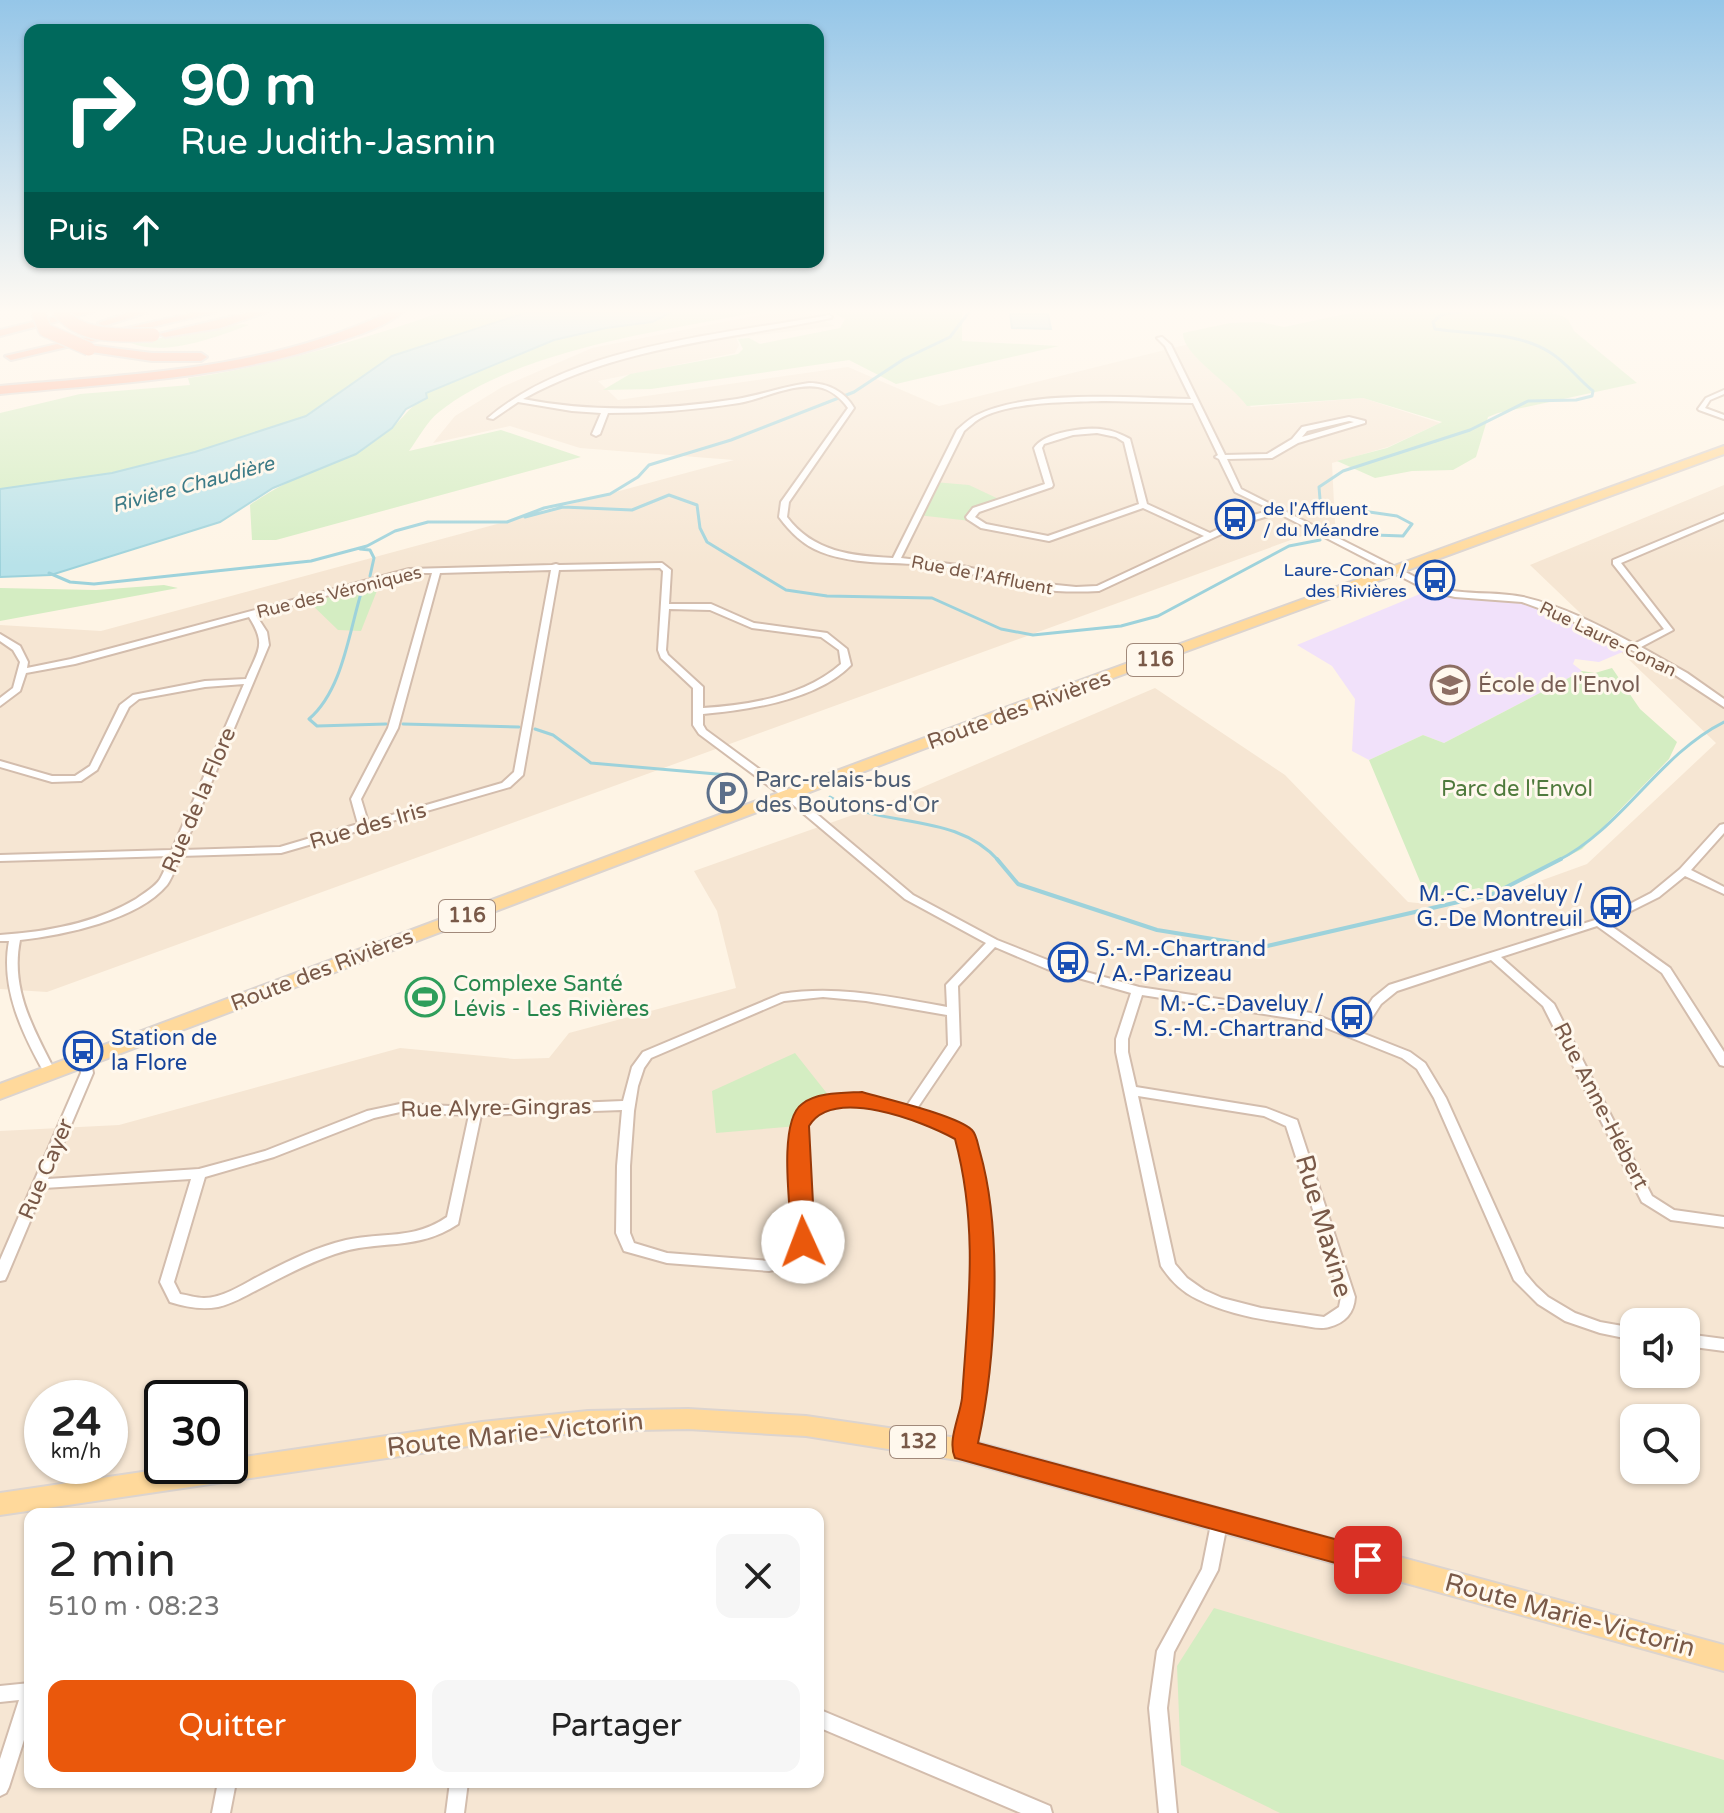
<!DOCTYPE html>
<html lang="fr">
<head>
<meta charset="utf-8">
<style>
	:root { --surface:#fff; --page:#f6f6f6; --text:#222; --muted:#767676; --accent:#ea580c }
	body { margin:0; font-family:"Varela Round",sans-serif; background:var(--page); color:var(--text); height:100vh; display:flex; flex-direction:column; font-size:30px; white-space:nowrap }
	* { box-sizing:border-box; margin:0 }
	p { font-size:26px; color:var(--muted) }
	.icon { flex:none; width:44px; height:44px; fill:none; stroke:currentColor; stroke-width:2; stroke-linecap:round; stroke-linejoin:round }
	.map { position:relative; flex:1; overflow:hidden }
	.details { position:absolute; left:24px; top:1508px; width:800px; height:280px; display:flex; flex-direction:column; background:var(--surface); border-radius:16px; box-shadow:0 2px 6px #0004 }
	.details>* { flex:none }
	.hud { position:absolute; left:24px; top:24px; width:800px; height:244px; border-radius:16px; box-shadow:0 2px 6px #0004; background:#00695c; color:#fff; overflow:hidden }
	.buttons { position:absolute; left:1620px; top:1308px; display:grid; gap:16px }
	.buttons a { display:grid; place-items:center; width:80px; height:80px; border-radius:16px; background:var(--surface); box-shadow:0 2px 6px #0004; font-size:40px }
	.speed { position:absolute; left:24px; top:1380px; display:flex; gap:16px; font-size:40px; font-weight:700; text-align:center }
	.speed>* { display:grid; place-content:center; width:104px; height:104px; border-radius:50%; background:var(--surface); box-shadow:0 2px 6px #0004; line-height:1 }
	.speed small { font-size:20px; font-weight:400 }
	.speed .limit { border:4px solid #111; border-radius:12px; background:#fff; color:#111 }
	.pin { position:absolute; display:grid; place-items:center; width:68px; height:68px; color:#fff; margin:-34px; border-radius:16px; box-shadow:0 4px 12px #0006 }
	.me { position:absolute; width:88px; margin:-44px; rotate:358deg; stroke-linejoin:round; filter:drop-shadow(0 0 6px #0008) }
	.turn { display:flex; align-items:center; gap:28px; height:168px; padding:0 24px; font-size:36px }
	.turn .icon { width:104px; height:104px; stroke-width:2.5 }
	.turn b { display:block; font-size:56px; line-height:68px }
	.then { display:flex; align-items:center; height:76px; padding:0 24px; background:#0003; gap:16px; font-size:30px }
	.round { display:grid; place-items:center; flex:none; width:84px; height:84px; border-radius:16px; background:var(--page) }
	.summary { display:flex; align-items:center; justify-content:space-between; height:136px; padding:0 24px }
	h1 { font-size:48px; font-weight:600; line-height:60px }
	.primary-button { display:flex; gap:16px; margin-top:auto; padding:16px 24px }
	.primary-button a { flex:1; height:92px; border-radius:16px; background:var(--accent); color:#fff; font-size:32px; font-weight:600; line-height:92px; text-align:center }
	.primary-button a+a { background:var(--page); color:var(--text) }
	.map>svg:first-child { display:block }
</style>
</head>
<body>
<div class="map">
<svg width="1724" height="1813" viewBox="0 0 1724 1813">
	<rect width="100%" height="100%" fill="#fef4e5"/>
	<!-- residential -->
	<path fill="#f6e6d3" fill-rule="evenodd" d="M774,312H805L835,326L736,338L739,345L735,353L598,381L618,400L848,367L939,406L1189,344L1251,407L1363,398L1440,423L1388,447L1332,463L1335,524L47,992L0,989V625L101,631L734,460L580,448L510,426L433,443L455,416L502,387L592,348Z
		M1724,485V1813H0V1131L119,1125L400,1048L514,1059L549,1058L569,1033L736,988L717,911L694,871L881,805L1155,688L1285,775L1408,902L1465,908L1587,864L1716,743L1530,565ZM1634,1322H1686V1374H1634ZM42,1398H110V1466H42ZM162,1398H230V1466H162ZM1634,1418H1686V1470H1634ZM30,1514H818V1782H30Z"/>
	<!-- education -->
	<path fill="#f1e1fa" d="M1432,589L1534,603L1632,648L1599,662L1575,659L1573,664L1582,671L1444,743L1423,735L1369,760L1352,751L1355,699L1332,666L1297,645Z"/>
	<!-- green -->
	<path fill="#d4edc2" d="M442,312H528L392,356L306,416L195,452L112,473L0,489V413L80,394L190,385L188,378C276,365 358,341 442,312Z
		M672,312H758C662,331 516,350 439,412C427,421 418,439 409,451L501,430L581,457L276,540H252L250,505C293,474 346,460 389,430C404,419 409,405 427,398L425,393L554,340L606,328L652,322Z
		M832,312H962V341L1059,346L896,384L849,360L651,389L603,390L630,374L738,354L743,349L738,339L749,338L760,344L840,328L845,319Z
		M1355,312H1553L1568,319L1574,331L1637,383L1498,413L1488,417L1476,457L1453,470L1412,471L1375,478L1337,461L1387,448L1442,422L1363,398L1247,406C1233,385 1182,355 1183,333L1230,323L1260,322L1284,327Z
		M242,324L249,325C216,337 166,357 131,343Z
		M934,482L969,485L1003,501L976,510L971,521L917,515Z
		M382,578L361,631L338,630L306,599Z
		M164,585L178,588L0,621V588L96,590Z
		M1612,668L1640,709L1677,742L1669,759L1582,849L1493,894L1479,888L1427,898L1369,760L1423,735L1444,743L1582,671L1595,673Z
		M795,1053L833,1101L820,1104L798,1126L716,1133L712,1091Z
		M1214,1608L1724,1760V1813H1280L1181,1765L1177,1666Z"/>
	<!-- water -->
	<path fill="#b8e2e9" stroke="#9dd2db" stroke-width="2" d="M528,312H672L652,322L606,328L554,340L426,393L427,398L406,409L392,428L356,454L273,488L220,522L51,575L0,577V489L112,473L195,452L306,416L392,356Z
		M1010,314H1048L1051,329L1012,328Z"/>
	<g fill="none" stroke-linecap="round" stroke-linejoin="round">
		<!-- stream-far1 -->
		<path stroke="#9dd2db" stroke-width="3" d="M525,517L563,507L632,510L669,495L697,505L700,528L707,542L786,590L827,596L932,598L1001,629L1033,635L1121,626L1158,616L1289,546L1320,540
			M1345,534L1403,536L1412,524L1397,516L1328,506L1320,499L1319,487L1343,471L1470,430L1528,401L1576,400L1592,396L1593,391C1578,379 1567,363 1551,353C1517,331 1473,335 1435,329L1433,322L1441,315L1460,312
			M360,549L370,550L374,558L370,576
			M49,573L70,582L94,584L311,561L367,546L395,531L428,522H507L544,508L610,494L638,477L649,465L731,440L854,392L904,359L950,337L969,312
			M359,588L362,590C349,631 343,690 309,719L317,726L386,724
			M403,724L519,727
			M535,729L553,735L591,763L728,775
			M830,797C882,830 954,810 999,861
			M1557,861C1623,828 1658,755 1724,722"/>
		<!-- stream -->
		<path stroke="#9dd2db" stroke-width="4" d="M997,859L1018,884L1157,930L1263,947L1493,894L1561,859"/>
		<!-- street casing -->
		<g stroke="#d3bdad" stroke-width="4">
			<path id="street" d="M829,315L832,317L831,318C727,340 618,346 523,399C594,413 666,410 737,399C761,395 784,386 809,383C828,383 845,392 854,408L789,502L787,517C813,552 852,556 893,558L957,430C963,425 970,418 977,415C1030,389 1131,398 1191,399L1165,346L1157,338L1162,337L1171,345L1225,455L1267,454L1292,439L1302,427L1349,417L1365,421V423L1298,443L1272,458L1227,459L1241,489L1435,587C1464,596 1494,591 1523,597C1562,606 1599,625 1634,644L1664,629L1613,564V560L1724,514V519L1621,563L1673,630L1641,647L1687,673L1724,699V707L1654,661L1566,618L1522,602L1455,597L1429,591L1278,513L1245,523L1099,591C1078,592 1058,592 1038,589C1003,583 970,572 936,566C898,561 857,566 821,552C803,545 790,532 779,517L781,502L848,408C841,398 830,389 818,387C794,383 762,399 739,403C695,410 652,413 608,413L600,434L596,436L592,434L601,413L572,411L518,402L493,419L488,418C573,345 722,335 829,315ZM1106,401L1193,403L1218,455L1215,457L1219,459L1235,492L1272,510L1239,519L1210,533L1147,504L1130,439C1122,435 1115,431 1106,430C1088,426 1044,432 1034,448L1045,484L973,508L966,517L967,519L981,528L1049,541L1143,508L1204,536L1097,586L1076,587L1036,583L958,565L901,558L964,431C969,427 974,422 979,419C1010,401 1071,402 1106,401ZM1349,421L1354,422L1302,437L1307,431ZM1097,433L1116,437L1124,442L1139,504L1048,536L986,524L975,517L979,512L1052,487L1053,485L1042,448L1044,444L1073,435Z
				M1724,390V394L1710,400L1705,408L1724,415V419L1699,410L1698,409L1706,398Z
				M662,563L671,570L669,604H711L754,623L827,633L847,649L851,665C817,700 749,710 703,714V725L706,730L793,794L913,895L997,940L1055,963L1139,987L1311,1013L1352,1029L1373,998L1389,985L1595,920L1626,906L1651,893L1680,869L1720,825L1724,824V833L1691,870L1724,887V894L1685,876L1659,897L1607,923L1670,968L1724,1052V1066L1720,1065L1662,973L1597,926L1501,957L1554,1004L1652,1196L1674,1210L1724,1217V1227L1671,1220L1642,1202L1543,1006L1491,960L1397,991L1381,1004L1362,1033L1410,1052L1425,1063L1446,1098L1525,1273L1536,1286L1548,1297L1575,1313L1600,1322L1634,1328V1340L1600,1333L1565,1321L1538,1304L1514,1280L1434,1098L1417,1069L1402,1058L1309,1021L1142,995L1128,1039V1052L1136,1087L1266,1108L1297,1120L1355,1297C1354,1313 1345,1323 1329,1327C1320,1330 1308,1326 1299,1325C1264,1320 1229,1315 1197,1299C1182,1292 1170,1280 1161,1266L1116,1052V1039L1131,993L1047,969L995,947L958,986L960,1045L916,1110L970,1132C983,1159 987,1192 989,1222C994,1299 986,1375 972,1450L969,1455L964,1457L959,1455L956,1450C976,1349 990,1238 959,1138C930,1124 822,1078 805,1124C797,1147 808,1214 810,1242L788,1267L769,1271L667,1263L624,1251L616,1233L617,1166L622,1110L481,1115L458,1224C416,1252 378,1239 335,1254C308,1263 282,1277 257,1290C245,1296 232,1304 218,1307C201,1310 186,1307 170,1302L160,1282L191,1179L44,1188L7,1276L5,1280L0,1281V1260L81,1073L80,1060L82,1057H90L93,1073L48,1179L199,1169L265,1151L367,1111L400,1104L476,1107L623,1101L632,1067L643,1052L781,994C838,985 891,997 947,1007L946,985L986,943L905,899L785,798L699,734L693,725V688L661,658L658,650L663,571L660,568L559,570L523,775L510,787L281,853L180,856C176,865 173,877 167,885C138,920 64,935 20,940C10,990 34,1030 56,1073L54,1076H46C23,1035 0,989 9,941H0V935C47,932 96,923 136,899C144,893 155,887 160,879C164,872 167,864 170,856L0,861V855L172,850L244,684L205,687L139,699L129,707L97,770L81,781L52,782L0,767V761L52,776H75L90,766L120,705L133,695L205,681L246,679C258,650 267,645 249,617L75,664L26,673L20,691L0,706V698L13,688L20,662L13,650L0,641V634L20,646L28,662L27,668L71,659L409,569L552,565L556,564L559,565ZM551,570L514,772L502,783L368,822L361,799L398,728L440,573ZM409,573H432L388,728L351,799L358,824L280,847L183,850L269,645L267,632L256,615ZM669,609L710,610L752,628L821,637L839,650L841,664C805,696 750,705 703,708V687L668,655L666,650ZM823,997L866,1001L947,1015L948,1045L906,1107C880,1100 824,1086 802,1106C780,1127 795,1210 796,1241L779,1259L769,1261L667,1253L634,1243L630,1233V1166L634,1111L638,1086L644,1068L651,1058L784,1001ZM1138,1096L1264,1116L1286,1126L1341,1297L1339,1307L1324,1317L1261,1308L1222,1298L1204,1290L1187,1278L1175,1264ZM400,1112L469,1115L447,1217C414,1240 382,1232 346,1240C316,1247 288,1261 261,1275C243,1284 224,1298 204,1298C196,1298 188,1295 180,1294L174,1282L205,1177L274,1157L374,1118Z
				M1686,1334L1724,1339V1351L1686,1346Z
				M1220,1512L1226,1514L1228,1519L1218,1570L1174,1652L1167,1708L1177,1813H1159L1149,1708L1157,1651L1202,1569L1212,1519L1214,1514Z
				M30,1683V1721L9,1787L6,1793L0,1796V1759L19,1700L0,1702V1686Z
				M818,1709L1050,1806L1052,1813H1021L818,1727Z
				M218,1782H236L230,1813H212Z
				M450,1782H468L464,1813H446Z"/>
		</g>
		<!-- primary casing -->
		<g stroke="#dcd4cf" stroke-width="4">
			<path id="primary" d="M1724,446V454L1031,708L0,1099V1084L1021,702Z
				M688,1409L806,1416L964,1439L1724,1645V1671L964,1461L806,1436L688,1429L588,1431L482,1444L0,1515V1493L183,1466H230V1459L482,1422L588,1411Z"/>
		</g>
		<!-- highway casing -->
		<g stroke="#dcd4cf" stroke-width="4">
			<path id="highway" d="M74,312H93L0,336V330Z
				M130,312H148L104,326L98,323Z
				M196,312H216L11,360L5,356Z
				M250,312H267L220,328L165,337L159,334Z
				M389,312H403C385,327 358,335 337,342C229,379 113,383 0,394V386C132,374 267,370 389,312Z
				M89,345L152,353H201L207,357L201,361H152L85,351V347Z"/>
		</g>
		<!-- street -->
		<use href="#street" fill="#fff" fill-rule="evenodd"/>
		<!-- primary -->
		<use href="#primary" fill="#ffd99b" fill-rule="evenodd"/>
		<!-- highway -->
		<use href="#highway" fill="#fcb198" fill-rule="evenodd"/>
		<!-- highway-bridge casing -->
		<g stroke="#dcd4cf" stroke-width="16" stroke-linecap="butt">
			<path id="highway-bridge" d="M38,312L45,330L89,349
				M60,312C82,339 121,335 153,335"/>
		</g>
		<!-- highway-bridge -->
		<use href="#highway-bridge" stroke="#fcb198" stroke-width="13"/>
	</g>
	<!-- sky -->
	<linearGradient id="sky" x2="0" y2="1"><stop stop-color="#95c6e8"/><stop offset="0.55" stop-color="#fffaf3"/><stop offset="1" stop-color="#fffaf3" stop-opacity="0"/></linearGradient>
	<rect width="1724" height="566" fill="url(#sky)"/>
	<!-- route -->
	<path fill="#ea580c" stroke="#983908" stroke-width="2" d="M862,1092C885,1099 956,1115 972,1130C977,1135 978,1146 980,1152C1003,1233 996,1361 978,1443L1368,1548L1378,1551L1382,1560L1378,1568L1368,1572L955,1458C947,1441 960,1416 962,1398C968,1307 979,1229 955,1139C922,1121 833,1086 809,1126L815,1242L811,1248H795L792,1242C791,1212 777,1122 802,1104C817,1092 844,1093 862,1092Z"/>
	<!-- icons -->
	<defs>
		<g id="bus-ring" transform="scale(2)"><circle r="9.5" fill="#fff8ed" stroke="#1a4fb4" stroke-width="1.5"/><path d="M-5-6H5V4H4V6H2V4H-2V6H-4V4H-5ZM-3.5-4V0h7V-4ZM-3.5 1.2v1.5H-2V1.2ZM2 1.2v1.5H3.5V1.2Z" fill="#1a4fb4"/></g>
		<g id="school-ring" transform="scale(2)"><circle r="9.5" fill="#fff8ed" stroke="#8d6e63" stroke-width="1.5"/><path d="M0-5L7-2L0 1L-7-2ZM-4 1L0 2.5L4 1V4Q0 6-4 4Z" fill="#8d6e63"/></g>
		<g id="parking-ring" transform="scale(2)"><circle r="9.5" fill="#fff8ed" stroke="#5c6f8a" stroke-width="1.5"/><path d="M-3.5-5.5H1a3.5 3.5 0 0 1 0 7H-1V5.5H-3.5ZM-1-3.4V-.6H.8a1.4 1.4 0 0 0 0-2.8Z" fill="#5c6f8a"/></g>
		<g id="stadium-ring" transform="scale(2)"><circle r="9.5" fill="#fff8ed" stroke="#2e9e5b" stroke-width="1.5"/><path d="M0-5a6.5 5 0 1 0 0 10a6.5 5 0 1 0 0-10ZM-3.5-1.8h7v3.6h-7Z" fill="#2e9e5b"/></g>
	</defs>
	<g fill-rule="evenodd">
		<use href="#bus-ring" x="1235" y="519"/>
		<use href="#bus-ring" x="1435" y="580"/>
		<use href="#school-ring" x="1450" y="685"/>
		<use href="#parking-ring" x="727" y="793"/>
		<use href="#bus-ring" x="1611" y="907"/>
		<use href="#bus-ring" x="1068" y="962"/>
		<use href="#stadium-ring" x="425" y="997"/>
		<use href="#bus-ring" x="1352" y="1017"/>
		<use href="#bus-ring" x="83" y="1051"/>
	</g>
	<g text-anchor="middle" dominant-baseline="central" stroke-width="6" stroke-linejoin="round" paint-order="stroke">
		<!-- far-transit labels -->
		<g font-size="18" fill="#164399" stroke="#fff8ed" text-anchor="start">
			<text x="1263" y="509">de l'Affluent<tspan x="1263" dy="21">/ du Méandre</tspan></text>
			<text x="1407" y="570" text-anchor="end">Laure-Conan /<tspan x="1407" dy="21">des Rivières</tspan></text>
		</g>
		<!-- far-street labels -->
		<g font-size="18" fill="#795948" stroke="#fff8ed">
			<text transform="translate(982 575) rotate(11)">Rue de l'Affluent</text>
			<text transform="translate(339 592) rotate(-14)">Rue des Véroniques</text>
			<text transform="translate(1608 639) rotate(26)">Rue Laure-Conan</text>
		</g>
		<!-- far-water labels -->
		<g font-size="20" font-style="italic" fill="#3d7b87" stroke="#fff8ed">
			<text transform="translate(193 485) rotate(-15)">Rivière Chaudière</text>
		</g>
		<!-- shield labels -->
		<g fill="#fff8ed" stroke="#a1897a" stroke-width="2">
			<rect x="1127" y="644" width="56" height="32" rx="6"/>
			<rect x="439" y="900" width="56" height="32" rx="6"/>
			<rect x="890" y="1426" width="56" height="32" rx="6"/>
		</g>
		<g font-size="20" font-weight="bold" fill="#795948">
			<text x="1155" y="660">116</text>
			<text x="467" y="916">116</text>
			<text x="918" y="1442">132</text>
		</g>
		<!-- education labels -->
		<g font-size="22" fill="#785e54" stroke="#fff8ed" text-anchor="start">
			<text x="1478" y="685">École de l'Envol</text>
		</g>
		<!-- street labels -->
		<g font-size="22" fill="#795948" stroke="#fff8ed">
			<text transform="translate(1019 710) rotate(-20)">Route des Rivières</text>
			<text transform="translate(199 800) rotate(-67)">Rue de la Flore</text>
			<text transform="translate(368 826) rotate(-16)">Rue des Iris</text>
			<text transform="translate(322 970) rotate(-21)">Route des Rivières</text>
			<text transform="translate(1601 1106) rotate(63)">Rue Anne-Hébert</text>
			<text transform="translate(496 1108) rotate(-1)">Rue Alyre-Gingras</text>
			<text transform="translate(46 1169) rotate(-67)">Rue Cayer</text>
		</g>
		<!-- service labels -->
		<g font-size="22" fill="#4e5e75" stroke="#fff8ed" text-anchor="start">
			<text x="755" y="780">Parc-relais-bus<tspan x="755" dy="25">des Boutons-d'Or</tspan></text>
		</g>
		<!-- park labels -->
		<g font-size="22" fill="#4f7a3c" stroke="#fff8ed">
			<text x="1517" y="789">Parc de l'Envol</text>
		</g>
		<!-- transit labels -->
		<g font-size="22" fill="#164399" stroke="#fff8ed" text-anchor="end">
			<text x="1583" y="894">M.-C.-Daveluy /<tspan x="1583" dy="25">G.-De Montreuil</tspan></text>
			<text x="1096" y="949" text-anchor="start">S.-M.-Chartrand<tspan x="1096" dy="25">/ A.-Parizeau</tspan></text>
			<text x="1324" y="1004">M.-C.-Daveluy /<tspan x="1324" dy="25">S.-M.-Chartrand</tspan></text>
			<text x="111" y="1038" text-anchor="start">Station de<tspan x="111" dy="25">la Flore</tspan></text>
		</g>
		<!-- leisure labels -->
		<g font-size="22" fill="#27864d" stroke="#fff8ed" text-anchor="start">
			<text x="453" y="984">Complexe Santé<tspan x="453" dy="25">Lévis - Les Rivières</tspan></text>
		</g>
		<!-- near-street labels -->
		<g font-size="26" fill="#795948" stroke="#fff8ed">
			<text transform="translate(1324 1226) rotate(74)">Rue Maxine</text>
			<text transform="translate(515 1434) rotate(-6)">Route Marie-Victorin</text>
			<text transform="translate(1570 1615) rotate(15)">Route Marie-Victorin</text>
		</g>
	</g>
</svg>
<div class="buttons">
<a><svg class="icon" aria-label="sound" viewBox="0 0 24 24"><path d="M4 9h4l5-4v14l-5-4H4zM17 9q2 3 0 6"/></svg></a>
<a><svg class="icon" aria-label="search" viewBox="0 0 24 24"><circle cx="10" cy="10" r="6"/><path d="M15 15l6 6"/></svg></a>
</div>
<div class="speed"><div>24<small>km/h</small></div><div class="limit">30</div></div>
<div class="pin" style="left:1368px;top:1560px;background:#d93025"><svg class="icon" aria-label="arrive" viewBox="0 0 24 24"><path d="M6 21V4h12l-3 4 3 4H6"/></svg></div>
<svg class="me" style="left:803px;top:1242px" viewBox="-20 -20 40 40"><circle r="19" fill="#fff"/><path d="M0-13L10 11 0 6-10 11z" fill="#ea580c"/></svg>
<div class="hud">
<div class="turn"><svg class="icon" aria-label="right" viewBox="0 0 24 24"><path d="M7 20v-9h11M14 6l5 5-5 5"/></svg><div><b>90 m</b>Rue Judith-Jasmin</div></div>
<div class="then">Puis<svg class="icon" aria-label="ahead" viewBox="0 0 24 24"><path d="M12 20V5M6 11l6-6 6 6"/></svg></div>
</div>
<section class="details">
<div class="summary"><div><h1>2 min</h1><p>510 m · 08:23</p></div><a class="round"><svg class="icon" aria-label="close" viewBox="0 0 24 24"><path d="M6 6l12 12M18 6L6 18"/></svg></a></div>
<div class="primary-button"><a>Quitter</a><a>Partager</a></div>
</section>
</div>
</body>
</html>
